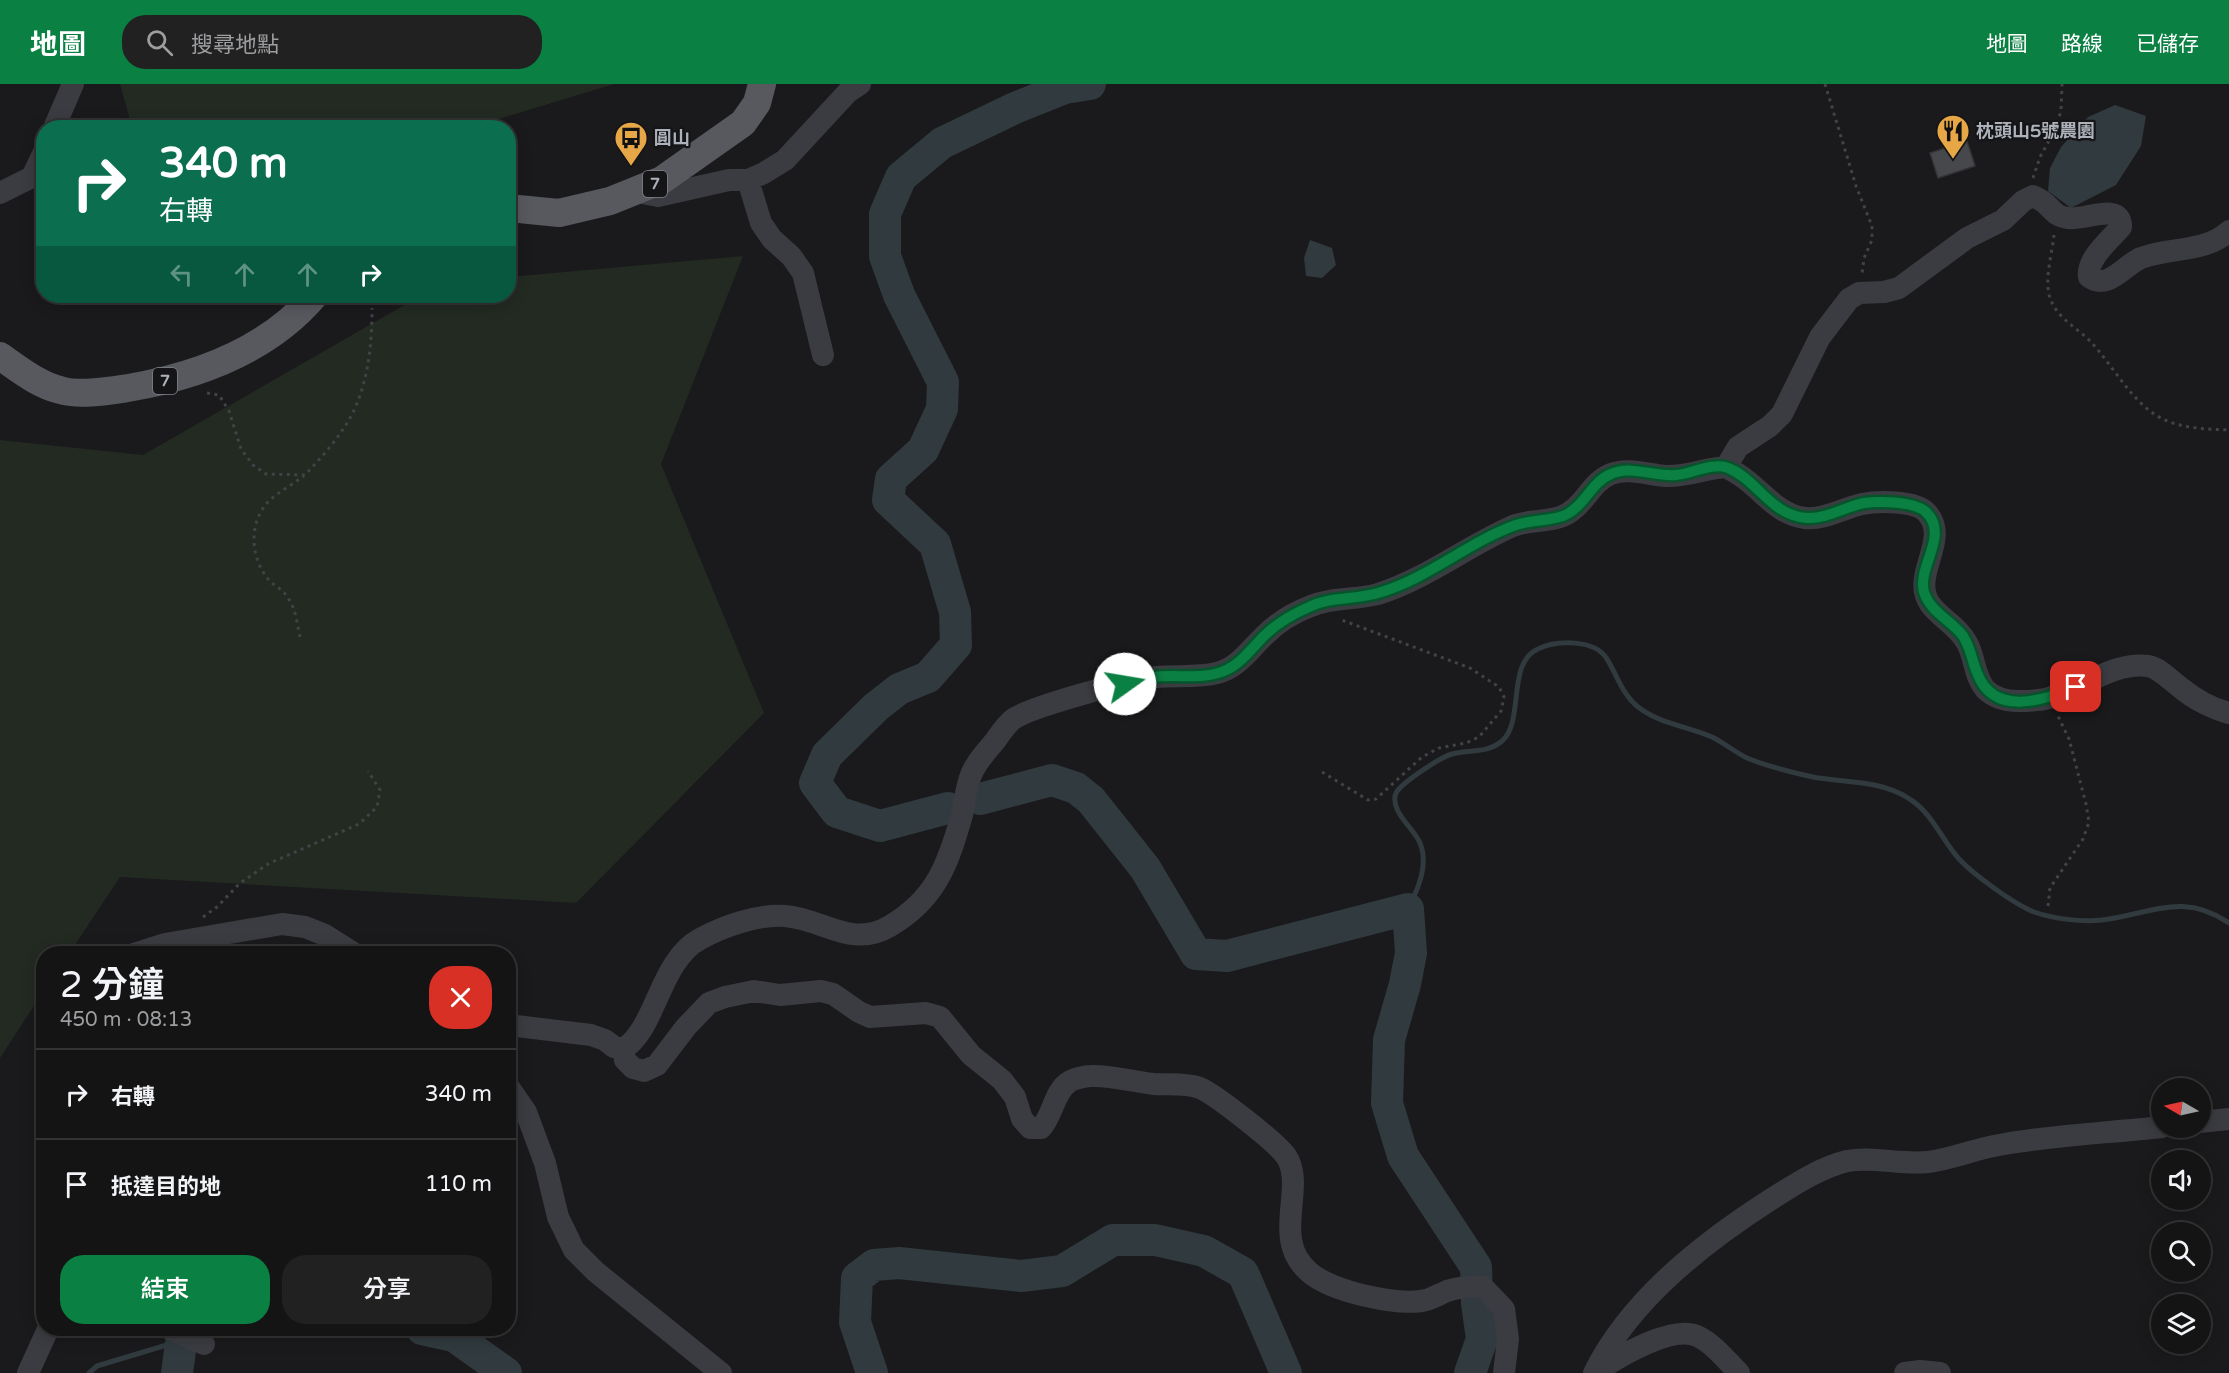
<!DOCTYPE html>
<html lang="zh-TW">
<head>
<meta charset="utf-8">
<style>
	:root { --surface:#141415; --page:#212122; --text:#f1f3f6; --muted:#9d9ea0; --line:#333334; --accent:#0b8043 }
	body { margin:0; font-family:"Varela Round","Noto Sans TC",sans-serif; background:var(--page); color:var(--text); height:100vh; display:flex; flex-direction:column; font-size:22px; white-space:nowrap }
	* { box-sizing:border-box; margin:0 }
	p { font-size:20px; color:var(--muted) }
	.icon { flex:none; width:33px; height:33px; fill:none; stroke:currentColor; stroke-width:2; stroke-linecap:round; stroke-linejoin:round }
	.map { position:relative; flex:1; overflow:hidden }
	.side { position:absolute; left:36px; top:862px; width:480px; height:390px; display:flex; flex-direction:column; background:var(--surface); border-radius:24px; box-shadow:0 3px 15px #0003,0 0 0 2px var(--line) }
	.side>* { flex:none }
	.top-card { position:absolute; left:36px; top:36px; width:480px; height:183px; border-radius:24px; box-shadow:0 3px 15px #0003,0 0 0 2px var(--line); background:#0b6e4f; color:#fff; overflow:hidden }
	.needle { width:39px; rotate:279deg }
	.tools { position:absolute; left:2151px; top:994px; display:grid; gap:12px }
	.tools a { display:grid; place-items:center; width:60px; height:60px; border-radius:50%; background:var(--surface); box-shadow:0 3px 15px #0003,0 0 0 2px var(--line); font-size:30px }
	.pin { position:absolute; display:grid; place-items:center; width:51px; height:51px; color:#fff; margin:-26px; border-radius:12px; box-shadow:0 3px 9px #0006 }
	.me { position:absolute; width:66px; margin:-33px; rotate:77deg; stroke-linejoin:round; filter:drop-shadow(0 0 4px #0008) }
	.turn { display:flex; align-items:center; gap:21px; height:126px; padding:0 24px; font-size:27px }
	.turn .icon { width:78px; height:78px; stroke-width:2.5 }
	.turn b { display:block; font-size:42px; line-height:51px }
	.lanes { display:flex; align-items:center; height:57px; padding:0 24px; background:#0003; justify-content:center; gap:30px; direction:ltr }
	.lanes .off { opacity:.35 }
	.round { display:grid; place-items:center; flex:none; width:63px; height:63px; border-radius:24px; background:var(--page) }
	.summary { display:flex; align-items:center; justify-content:space-between; height:102px; padding:0 24px }
	h1 { font-size:36px; font-weight:600; line-height:45px }
	.button { display:flex; gap:12px; margin-top:auto; padding:12px 24px }
	.button a { flex:1; height:69px; border-radius:24px; background:var(--accent); color:#fff; font-size:24px; font-weight:600; line-height:69px; text-align:center }
	.button a+a { background:var(--page); color:var(--text) }
	ul { padding:0; list-style:none }
	li { display:flex; align-items:center; gap:18px; height:90px; padding:0 24px; border-top:2px solid var(--line) }
	li div { flex:1 }
	li b { display:block; font-size:22px }
	li em { font-style:normal }
	header { display:flex; align-items:center; gap:36px; box-sizing:border-box; height:84px; padding:0 30px; background:var(--accent); color:#fff }
	header strong { font-size:28px }
	nav { display:flex; gap:33px; margin-inline-start:auto; font-size:21px }
	.search { width:420px; height:54px; background:var(--page); display:flex; align-items:center; gap:15px; box-sizing:border-box; padding:0 21px; border-radius:24px; color:var(--muted); font-size:22px }
	.map>svg:first-child { display:block }
</style>
</head>
<body>
<header>
<strong>地圖</strong>
<div class="search"><svg class="icon" aria-label="search" viewBox="0 0 24 24"><circle cx="10" cy="10" r="6"/><path d="M15 15l6 6"/></svg>搜尋地點</div>
<nav><a>地圖</a><a>路線</a><a>已儲存</a></nav>
</header>
<div class="map">
<svg width="2229" height="1289" viewBox="0 0 2229 1289">
	<rect width="100%" height="100%" fill="#1a1a1c"/>
	<!-- green -->
	<path fill="#222a22" d="M120,0H614L473,43H132Z
		M743,172L661,380L764,629L576,819L120,793L69,870H44L43,908L0,974V356L143,371L420,212H508L509,193Z"/>
	<!-- water -->
	<path fill="#303a3f" d="M2115,21L2146,32L2141,62L2116,101L2071,124L2048,107L2050,84L2061,63L2088,33Z
		M1310,156L1332,164L1336,181L1322,194L1306,192L1304,174Z"/>
	<g fill="none" stroke-linecap="round" stroke-linejoin="round">
		<!-- stream -->
		<path stroke="#303a3f" stroke-width="5" d="M1408,825C1418,805 1429,781 1420,759C1414,744 1389,727 1396,709C1401,699 1441,673 1452,670C1469,665 1487,670 1502,657C1525,637 1506,579 1538,565C1557,556 1595,555 1607,575C1617,591 1622,610 1638,623C1660,640 1687,642 1712,653C1724,659 1735,668 1747,674C1764,681 1795,689 1813,693C1845,699 1880,696 1908,714C1932,728 1941,755 1959,775C1974,791 2014,820 2034,828C2054,835 2081,838 2102,836C2151,830 2183,807 2229,839
			M89,1289L97,1282L180,1257"/>
		<!-- river -->
		<path stroke="#303a3f" stroke-width="32" d="M980,715L1052,696L1076,704L1091,716L1145,784L1196,870L1227,872L1408,825L1411,869L1405,900L1389,956L1387,1019L1403,1072L1476,1183L1477,1219L1482,1255L1470,1289
			M948,724L880,742L837,728L815,699L827,671L876,623L899,605L928,593L956,561L955,528L935,460L888,416L891,395L923,366L942,325L943,298L899,211L885,172V130L901,93L942,59L1015,24L1065,4L1090,0
			M422,1245L454,1252L506,1289
			M177,1289L183,1245
			M872,1289L855,1238L857,1194L874,1181L899,1179L1021,1192L1062,1187L1113,1156H1155L1204,1167L1243,1189L1286,1289"/>
	</g>
	<!-- building -->
	<path fill="#47484c" stroke="#343438" stroke-width="1.5" d="M1967,57L1975,82L1938,94L1930,69Z"/>
	<g fill="none" stroke-linecap="round" stroke-linejoin="round">
		<!-- path -->
		<path stroke="#414347" stroke-width="3" stroke-dasharray="3 4.5" stroke-linecap="butt" d="M1825,0L1856,102L1872,142V156L1864,174L1862,190
			M2033,94L2040,73L2055,46L2061,27L2062,0
			M2054,151C2052,170 2044,196 2050,214C2057,234 2076,243 2090,257C2115,283 2135,326 2170,338C2189,345 2209,345 2229,346
			M207,309L219,311L229,327L241,365L253,381L266,390L305,391C318,377 331,363 341,348C367,313 372,266 372,224
			M300,553C297,540 296,525 288,514C284,506 274,502 268,495C250,473 248,437 270,416C280,407 293,400 304,392
			M1322,688L1368,716L1376,715L1422,673L1439,664L1466,659L1479,653L1501,627L1504,613L1499,603L1470,584L1339,535
			M2048,822L2050,804L2083,755L2089,738L2086,720L2069,655L2058,632
			M203,833L217,823L240,799L268,780L359,740L377,723L380,706L368,687"/>
		<!-- minor -->
		<path stroke="#3b3c41" stroke-width="22" d="M54,44L73,0
			M748,96L761,139L772,155L791,172L803,189L823,271
			M637,108L658,112L729,96H748L764,89L785,76L848,8L860,0
			M0,109L32,93L44,68
			M1726,383L1738,363L1770,342L1782,330L1820,253L1849,215L1859,209L1884,208L1899,204L1967,154L2003,136L2023,117L2033,112C2052,119 2050,132 2068,134C2084,137 2122,117 2121,143C2111,155 2086,175 2089,193C2108,207 2124,181 2141,174C2170,163 2205,169 2229,147
			M134,870L165,860L282,840L305,843L325,851L355,870
			M508,941L591,951L605,956L614,963L623,965C656,946 659,877 700,855C724,842 758,830 785,832C824,835 852,865 890,842C936,815 948,780 962,731C965,717 966,703 971,691C976,678 986,668 995,657C1000,650 1005,642 1012,636C1028,623 1133,595 1156,593C1176,591 1198,594 1217,589C1238,584 1250,565 1265,551C1277,539 1295,528 1311,522C1333,513 1356,516 1378,510C1426,495 1467,462 1513,442C1528,436 1545,438 1560,433C1583,426 1590,398 1611,390C1629,383 1648,391 1666,392C1686,393 1706,384 1726,383C1733,387 1739,390 1745,395C1764,409 1779,431 1805,434C1824,436 1844,424 1862,420C1877,417 1916,416 1927,429C1951,456 1910,491 1930,520C1940,534 1958,542 1967,559C1975,573 1974,592 1985,605C1994,614 2006,617 2018,617C2029,617 2039,617 2049,614C2081,605 2114,577 2148,582C2160,584 2171,597 2181,604C2194,615 2213,625 2229,629
			M623,965L625,976L633,984L644,987L657,981L686,943L709,919L725,913L754,907L780,911L821,907L833,910L859,928L870,933L926,929L940,933L971,971L1002,996L1015,1013L1022,1035L1030,1044H1041C1053,1032 1054,1007 1069,998C1073,995 1085,992 1091,992C1110,991 1135,998 1154,1000C1168,1001 1187,999 1200,1004C1216,1011 1276,1058 1286,1072C1307,1103 1270,1155 1309,1188C1330,1207 1399,1223 1426,1216C1433,1214 1440,1210 1447,1207C1459,1203 1470,1202 1483,1203L1504,1225L1508,1255L1504,1289
			M508,1002L526,1028L545,1079L558,1133L574,1166L596,1188L721,1289
			M2200,1038L2229,1035
			M170,1245L204,1260
			M1599,1286C1620,1272 1672,1241 1697,1252C1713,1259 1727,1277 1739,1289
			M28,1289L48,1245
			M1594,1289C1630,1216 1703,1159 1770,1116C1794,1101 1819,1084 1847,1077C1871,1072 1902,1081 1928,1078C1952,1075 1975,1065 1999,1061C2052,1051 2108,1049 2162,1043
			M1905,1289L1920,1287L1940,1289"/>
		<!-- major -->
		<path stroke="#57595f" stroke-width="28" d="M508,124L559,129L610,117L662,96L743,39L757,19L762,0
			M0,272C19,285 37,300 60,306C79,312 108,307 128,304C198,292 267,267 314,212"/>
	</g>
	<g fill="none" stroke-linecap="round" stroke-linejoin="round">
		<!-- route casing -->
		<g stroke="#07532c" stroke-width="15">
			<path id="route" d="M1125,600C1134,597 1144,594 1154,593C1176,590 1203,596 1224,587C1241,580 1252,564 1264,552C1276,540 1293,530 1309,523C1331,512 1355,516 1378,509C1428,495 1468,458 1516,441C1531,436 1548,437 1563,432C1584,424 1591,398 1611,390C1631,381 1655,393 1676,391C1691,390 1713,378 1728,384C1757,395 1771,432 1807,434C1826,435 1845,423 1864,419C1879,417 1916,417 1927,429C1949,452 1917,483 1924,508C1930,528 1952,537 1963,552C1971,564 1972,578 1978,591C1995,633 2045,616 2076,603"/>
		</g>
		<!-- route -->
		<use href="#route" stroke="#0b8043" stroke-width="10"/>
	</g>
	<!-- icons -->
	<defs>
		<g id="restaurant-pin" transform="scale(1.725)"><path d="M0 17L-7.5 6A9.5 9.5 0 1 1 7.5 6Z" fill="#e7a746" stroke="#151517"/><path d="M-5-6h1v4h1v-4h1v4h1v-4h1v5L-1.5 .5V6h-2V.5L-5-1ZM5-6V6H3V1.5H1.5Q1.5-4 5-6Z" fill="#111"/></g>
		<g id="bus-pin" transform="scale(1.725)"><path d="M0 17L-7.5 6A9.5 9.5 0 1 1 7.5 6Z" fill="#e7a746" stroke="#151517"/><path d="M-5-6H5V4H4V6H2V4H-2V6H-4V4H-5ZM-3.5-4V0h7V-4ZM-3.5 1.2v1.5H-2V1.2ZM2 1.2v1.5H3.5V1.2Z" fill="#111"/></g>
	</defs>
	<g fill-rule="evenodd">
		<use href="#restaurant-pin" x="1953" y="47"/>
		<use href="#bus-pin" x="631" y="54"/>
	</g>
	<g text-anchor="middle" dominant-baseline="central" stroke-width="4.5" stroke-linejoin="round" paint-order="stroke">
		<!-- shield labels -->
		<g fill="#151517" stroke="#7f8389" stroke-width="1.5">
			<rect x="643" y="87" width="24" height="26" rx="4.5"/>
			<rect x="153" y="284" width="24" height="26" rx="4.5"/>
		</g>
		<g font-size="16" font-weight="bold" fill="#adb2ba">
			<text x="655" y="100">7</text>
			<text x="165" y="297">7</text>
		</g>
		<!-- poi labels -->
		<g font-size="18" font-weight="bold" fill="#adb2ba" stroke="#151517" text-anchor="start">
			<text x="1976" y="47">枕頭山5號農園</text>
			<text x="654" y="54">圓山</text>
		</g>
	</g>
</svg>
<div class="tools">
<a><svg class="needle" viewBox="-14 -14 28 28"><path d="M0-13l5 13h-10z" fill="#e53935"/><path d="M0 13l5-13h-10z" fill="#9d9ea0"/></svg></a>
<a><svg class="icon" aria-label="sound" viewBox="0 0 24 24"><path d="M4 9h4l5-4v14l-5-4H4zM17 9q2 3 0 6"/></svg></a>
<a><svg class="icon" aria-label="search" viewBox="0 0 24 24"><circle cx="10" cy="10" r="6"/><path d="M15 15l6 6"/></svg></a>
<a><svg class="icon" aria-label="layers" viewBox="0 0 24 24"><path d="M12 4l9 5-9 5-9-5zM3 14l9 5 9-5"/></svg></a>
</div>
<div class="pin" style="left:2076px;top:603px;background:#d93025"><svg class="icon" aria-label="arrive" viewBox="0 0 24 24"><path d="M6 21V4h12l-3 4 3 4H6"/></svg></div>
<svg class="me" style="left:1125px;top:600px" viewBox="-20 -20 40 40"><circle r="19" fill="#fff"/><path d="M0-13L10 11 0 6-10 11z" fill="#0b8043"/></svg>
<div class="top-card">
<div class="turn"><svg class="icon" aria-label="right" viewBox="0 0 24 24"><path d="M7 20v-9h11M14 6l5 5-5 5"/></svg><div><b>340 m</b>右轉</div></div>
<div class="lanes"><svg class="icon off" aria-label="left" viewBox="0 0 24 24"><path d="M17 20v-9H6M10 6l-5 5 5 5"/></svg><svg class="icon off" aria-label="ahead" viewBox="0 0 24 24"><path d="M12 20V5M6 11l6-6 6 6"/></svg><svg class="icon off" aria-label="ahead" viewBox="0 0 24 24"><path d="M12 20V5M6 11l6-6 6 6"/></svg><svg class="icon" aria-label="right" viewBox="0 0 24 24"><path d="M7 20v-9h11M14 6l5 5-5 5"/></svg></div>
</div>
<section class="side">
<div class="summary"><div><h1>2 分鐘</h1><p>450 m · 08:13</p></div><a class="round" style="background:#d93025;color:#fff"><svg class="icon" aria-label="close" viewBox="0 0 24 24"><path d="M6 6l12 12M18 6L6 18"/></svg></a></div>
<ul>
<li><svg class="icon" aria-label="right" viewBox="0 0 24 24"><path d="M7 20v-9h11M14 6l5 5-5 5"/></svg><div><b>右轉</b></div><em>340 m</em></li>
<li><svg class="icon" aria-label="arrive" viewBox="0 0 24 24"><path d="M6 21V4h12l-3 4 3 4H6"/></svg><div><b>抵達目的地</b></div><em>110 m</em></li>
</ul>
<div class="button"><a>結束</a><a>分享</a></div>
</section>
</div>
</body>
</html>
